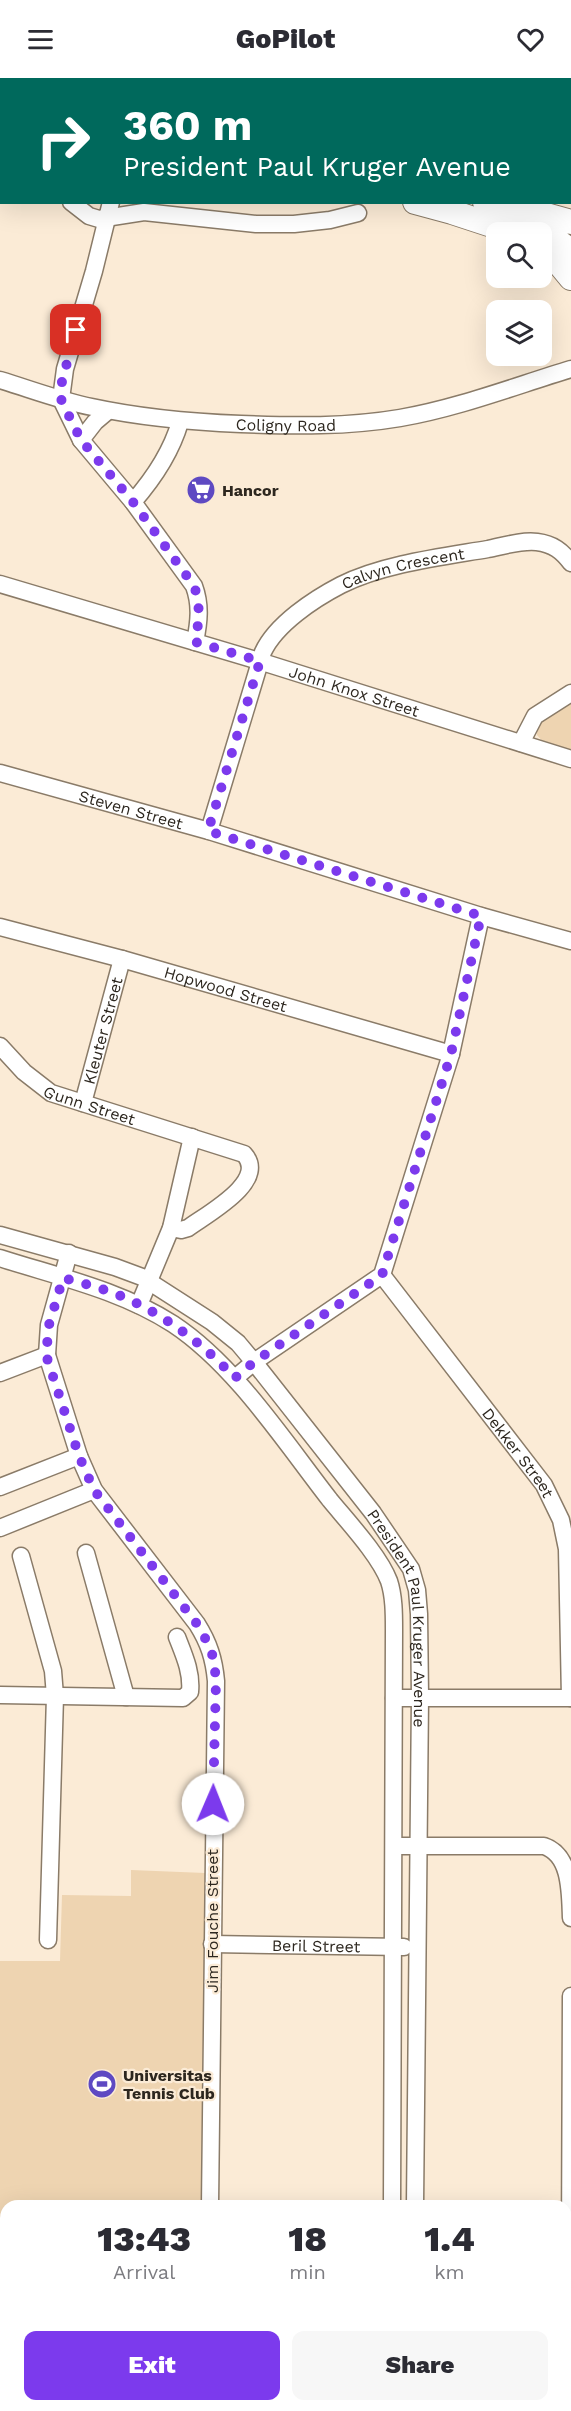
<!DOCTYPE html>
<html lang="en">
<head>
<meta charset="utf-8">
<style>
	:root { --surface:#fff; --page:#f7f7f7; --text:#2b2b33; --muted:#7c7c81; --accent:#7c3aed }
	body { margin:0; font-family:"Work Sans",sans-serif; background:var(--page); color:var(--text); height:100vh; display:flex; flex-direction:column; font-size:22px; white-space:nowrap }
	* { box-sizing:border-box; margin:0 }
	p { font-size:20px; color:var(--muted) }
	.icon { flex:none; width:33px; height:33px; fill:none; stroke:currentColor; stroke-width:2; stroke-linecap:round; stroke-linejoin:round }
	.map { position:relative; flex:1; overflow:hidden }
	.drawer { position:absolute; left:0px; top:2122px; width:572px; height:212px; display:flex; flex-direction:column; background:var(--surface); border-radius:18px 18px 0 0; box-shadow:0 6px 24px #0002 }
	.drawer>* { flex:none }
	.banner { position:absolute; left:0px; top:0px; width:572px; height:126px; box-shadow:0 6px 24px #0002; background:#00695c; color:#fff; overflow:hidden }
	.buttons { position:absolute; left:486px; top:144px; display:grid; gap:12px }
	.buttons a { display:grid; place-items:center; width:66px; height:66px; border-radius:12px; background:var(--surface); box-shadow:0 6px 24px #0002; font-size:30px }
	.pin { position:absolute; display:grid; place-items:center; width:51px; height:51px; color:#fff; margin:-26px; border-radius:12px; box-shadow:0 3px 9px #0006 }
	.me { position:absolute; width:66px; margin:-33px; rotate:1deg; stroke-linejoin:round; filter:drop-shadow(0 0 4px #0008) }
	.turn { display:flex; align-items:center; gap:21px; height:126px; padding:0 24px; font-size:27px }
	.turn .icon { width:78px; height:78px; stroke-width:2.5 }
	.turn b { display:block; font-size:42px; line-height:51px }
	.eta { display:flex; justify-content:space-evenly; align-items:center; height:102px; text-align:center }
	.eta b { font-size:36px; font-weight:800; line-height:42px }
	.action { display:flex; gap:12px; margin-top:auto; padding:12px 24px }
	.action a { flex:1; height:69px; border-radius:12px; background:var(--accent); color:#fff; font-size:24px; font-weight:800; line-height:69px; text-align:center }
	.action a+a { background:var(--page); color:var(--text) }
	header { display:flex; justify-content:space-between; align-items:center; height:78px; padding:0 24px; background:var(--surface); font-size:27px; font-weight:800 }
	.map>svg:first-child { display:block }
</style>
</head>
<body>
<header><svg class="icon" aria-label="menu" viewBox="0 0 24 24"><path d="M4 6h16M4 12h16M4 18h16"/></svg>GoPilot<svg class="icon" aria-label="heart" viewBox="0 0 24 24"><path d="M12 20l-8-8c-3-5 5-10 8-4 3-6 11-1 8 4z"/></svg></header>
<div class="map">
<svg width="571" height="2333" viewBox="0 0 571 2333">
	<rect width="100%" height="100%" fill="#fbebd6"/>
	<!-- green -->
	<path fill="#eed4b1" d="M571,618V674L544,665L537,657V645Z
		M131,1792L205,1795L202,2128H6V2142H0V1883H60L62,1817L131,1818Z"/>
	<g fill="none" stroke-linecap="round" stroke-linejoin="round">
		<!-- minor casing -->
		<g stroke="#8a7b68" stroke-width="19">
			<g id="minor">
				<path d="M148,2L149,0"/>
				<path d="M167,2V0"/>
				<path d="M0,95L2,96"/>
				<path d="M71,124L89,138L99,141L144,134L256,146H294L330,142L358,135"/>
				<path d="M111,124L94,193L65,291L61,321L81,362L133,424L194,508C201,527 199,544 195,564"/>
				<path id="s1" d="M0,302C30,311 61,323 92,329C143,340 189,344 241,346C294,348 347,349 400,340C458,330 515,308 571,291"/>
				<path d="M81,362L95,344L108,333"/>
				<path d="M133,424C154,400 171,375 180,344"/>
				<path id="s2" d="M0,506L259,583L571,681"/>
				<path d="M521,665L535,638L571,615"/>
				<path id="s3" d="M0,695L209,753L481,838L571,863"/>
				<path id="s4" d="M209,753L263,574C276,546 314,521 341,507C383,486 441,479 488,471C503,468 522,462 537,464C553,466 562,473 571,485"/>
				<path id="s5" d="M0,849L122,881L451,976"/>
				<path id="s6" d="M0,968L24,994L51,1015L244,1076C269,1103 207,1136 188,1150L181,1152L171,1150"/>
				<path id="s7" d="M83,1025L122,881"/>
				<path id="s8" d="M0,1157L115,1189L142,1199L212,1244L238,1265L254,1284L373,1435L411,1491L417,1512L419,1536L420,1619L415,2128"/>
				<path d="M69,1175L49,1247L47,1277L79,1378L94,1412L197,1546C209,1565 214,1581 216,1603L210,2128"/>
				<path d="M0,1180C59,1199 120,1212 173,1246C235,1287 284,1363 330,1422C348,1444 379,1477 389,1503C394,1518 394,1536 394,1552L392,2128"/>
				<path id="s9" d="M382,1197L544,1407L561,1442L567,1471L570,1620"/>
				<path d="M139,1227L171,1150L192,1059"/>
				<path d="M0,1295L47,1277"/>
				<path d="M235,1300L254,1284L382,1197L451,976L481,838"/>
				<path d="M0,1409L79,1378"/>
				<path d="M0,1450L94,1412"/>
				<path d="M86,1475L126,1619"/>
				<path d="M21,1478L53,1593L55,1618L48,1862"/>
				<path d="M0,1617L183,1620L190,1614C192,1594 184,1577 177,1559"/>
				<path d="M394,1620H571"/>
				<path d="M395,1768H544C571,1777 570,1814 571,1840"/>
				<path id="s10" d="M212,1866L404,1869"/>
				<path d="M0,2155H6"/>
				<path d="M566,2183L570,2168L571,1918"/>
				<path d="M415,2328V2333"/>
				<path d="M207,2333L208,2328"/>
				<path d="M388,2333V2328"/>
			</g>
		</g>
		<!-- highway casing -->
		<g stroke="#8a7b68" stroke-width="26">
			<path id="highway" d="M56,0L59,2
				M106,0L110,2
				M415,124L452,134L513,154
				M485,124L545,154L571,173
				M521,130L571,144
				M542,169L552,177L571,200"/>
		</g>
		<!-- minor -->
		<use href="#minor" stroke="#fff" stroke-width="16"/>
		<!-- highway -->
		<use href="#highway" stroke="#fff" stroke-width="24"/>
	</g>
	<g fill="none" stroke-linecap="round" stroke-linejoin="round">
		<!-- route -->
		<path stroke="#7c3aed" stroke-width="10" stroke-dasharray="0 18" d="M76,252L62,303L61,321L67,334L81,362L133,424L194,508C201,527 199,544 195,564L260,583L208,753L481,838L451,976L382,1197L254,1284L235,1300C205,1268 170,1241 130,1222C109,1212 86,1206 63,1200L49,1247L46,1277L79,1378L94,1412L197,1546L210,1569L214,1583L216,1603L213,1726"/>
	</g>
	<!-- icons -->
	<defs>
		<g id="supermarket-disc" transform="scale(1.5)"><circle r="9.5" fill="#5e49c2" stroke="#fbebd6"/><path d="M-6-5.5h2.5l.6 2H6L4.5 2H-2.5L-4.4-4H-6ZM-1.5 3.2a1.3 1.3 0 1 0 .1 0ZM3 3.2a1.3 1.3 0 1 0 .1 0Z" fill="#fff"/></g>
		<g id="stadium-disc" transform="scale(1.5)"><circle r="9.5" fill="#5e49c2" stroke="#fbebd6"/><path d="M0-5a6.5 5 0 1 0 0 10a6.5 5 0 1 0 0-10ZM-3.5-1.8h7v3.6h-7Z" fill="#fff"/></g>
	</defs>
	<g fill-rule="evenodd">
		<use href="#supermarket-disc" x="201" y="412"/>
		<use href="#stadium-disc" x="102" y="2006"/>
	</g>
	<g text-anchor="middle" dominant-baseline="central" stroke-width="4.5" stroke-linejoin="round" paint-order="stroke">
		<!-- street labels -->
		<g font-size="16" fill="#2d271f" stroke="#fbebd6">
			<text stroke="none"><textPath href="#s1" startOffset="291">Coligny Road</textPath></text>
			<text stroke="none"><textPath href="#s4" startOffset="356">Calvyn Crescent</textPath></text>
			<text stroke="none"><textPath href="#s2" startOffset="370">John Knox Street</textPath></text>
			<text stroke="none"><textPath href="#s3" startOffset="136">Steven Street</textPath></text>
			<text stroke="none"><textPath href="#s5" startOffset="234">Hopwood Street</textPath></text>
			<text stroke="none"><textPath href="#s7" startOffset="75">Kleuter Street</textPath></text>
			<text stroke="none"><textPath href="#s6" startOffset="110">Gunn Street</textPath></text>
			<text stroke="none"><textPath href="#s9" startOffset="224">Dekker Street</textPath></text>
			<text stroke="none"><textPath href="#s8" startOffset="594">President Paul Kruger Avenue</textPath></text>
			<text transform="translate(212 1843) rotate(-90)">Jim Fouche Street</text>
			<text stroke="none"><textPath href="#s10" startOffset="104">Beril Street</textPath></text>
		</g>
		<!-- poi labels -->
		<g font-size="16" font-weight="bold" fill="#2d271f" stroke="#fbebd6" text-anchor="start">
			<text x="222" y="412">Hancor</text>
			<text x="123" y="1997">Universitas<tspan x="123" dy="18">Tennis Club</tspan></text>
		</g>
	</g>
</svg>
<div class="buttons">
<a><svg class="icon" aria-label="search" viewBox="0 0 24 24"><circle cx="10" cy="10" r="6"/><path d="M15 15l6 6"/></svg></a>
<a><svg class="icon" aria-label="layers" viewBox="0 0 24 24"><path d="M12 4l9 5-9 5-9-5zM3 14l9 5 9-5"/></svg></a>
</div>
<div class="pin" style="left:76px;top:252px;background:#d93025"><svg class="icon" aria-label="arrive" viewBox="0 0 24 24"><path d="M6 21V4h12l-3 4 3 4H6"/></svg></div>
<svg class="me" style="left:213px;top:1726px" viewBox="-20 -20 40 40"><circle r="19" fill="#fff"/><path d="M0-13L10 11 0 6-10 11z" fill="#7c3aed"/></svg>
<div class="banner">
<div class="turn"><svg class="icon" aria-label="right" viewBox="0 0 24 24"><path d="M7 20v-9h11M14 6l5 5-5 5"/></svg><div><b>360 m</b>President Paul Kruger Avenue</div></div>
</div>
<section class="drawer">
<div class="eta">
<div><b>13:43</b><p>Arrival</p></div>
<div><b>18</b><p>min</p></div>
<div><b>1.4</b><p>km</p></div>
</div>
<div class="action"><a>Exit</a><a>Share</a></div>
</section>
</div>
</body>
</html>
